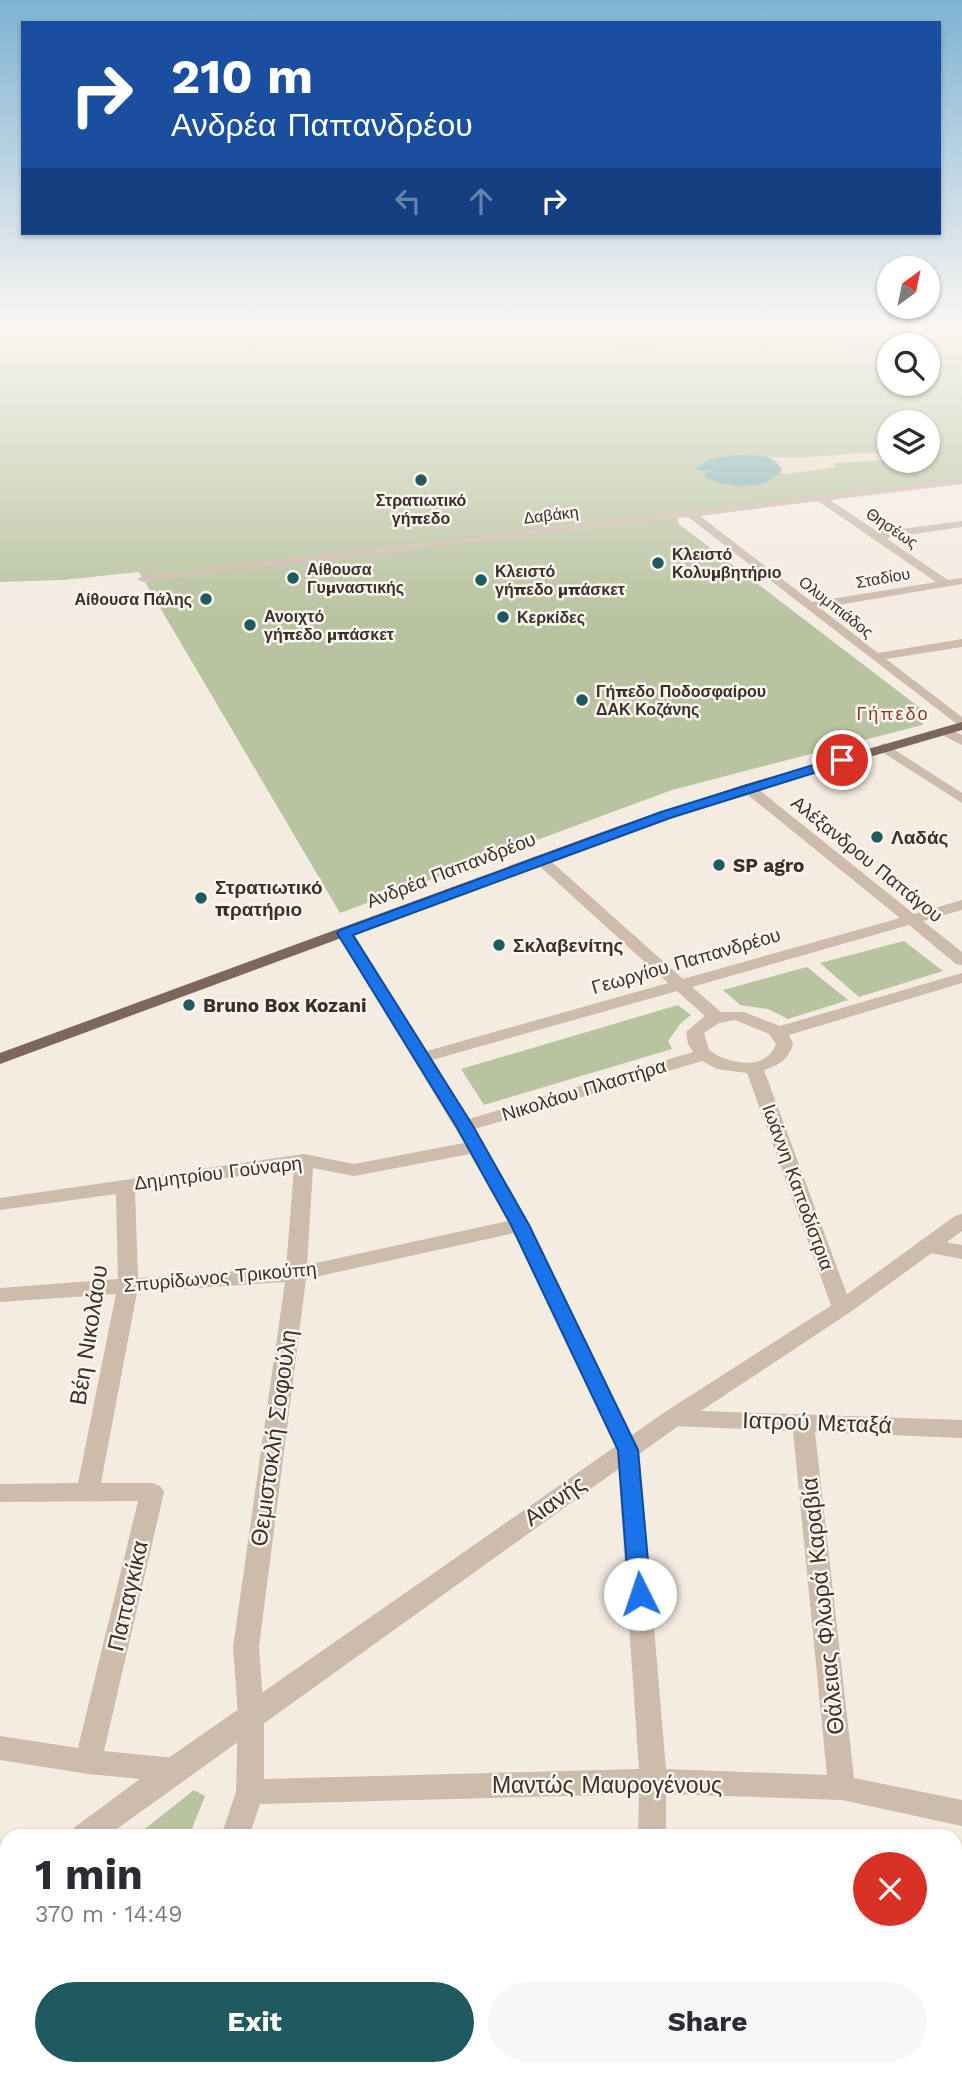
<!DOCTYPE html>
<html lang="en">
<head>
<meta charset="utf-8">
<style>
	:root { --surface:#fff; --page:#f7f7f7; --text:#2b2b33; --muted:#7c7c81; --accent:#1f5a5e }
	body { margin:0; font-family:"Work Sans",sans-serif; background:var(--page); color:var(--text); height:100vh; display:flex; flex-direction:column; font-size:26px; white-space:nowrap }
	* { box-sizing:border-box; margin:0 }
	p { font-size:23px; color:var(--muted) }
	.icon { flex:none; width:38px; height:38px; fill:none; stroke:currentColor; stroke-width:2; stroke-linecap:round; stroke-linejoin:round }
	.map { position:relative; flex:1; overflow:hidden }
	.sheet { position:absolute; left:0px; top:1829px; width:962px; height:247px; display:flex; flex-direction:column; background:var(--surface); border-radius:21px 21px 0 0; box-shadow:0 2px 5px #0004 }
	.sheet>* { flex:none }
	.guide { position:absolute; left:21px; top:21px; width:920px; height:214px; border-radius:0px; box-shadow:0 2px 5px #0004; background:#1a4fa0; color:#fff; overflow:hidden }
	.needle { width:46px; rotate:33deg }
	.tools { position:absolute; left:877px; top:256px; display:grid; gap:14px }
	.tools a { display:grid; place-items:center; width:63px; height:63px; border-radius:50%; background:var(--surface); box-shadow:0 2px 5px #0004; font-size:35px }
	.pin { position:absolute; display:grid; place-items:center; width:60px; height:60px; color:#fff; margin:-30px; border:4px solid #fff; border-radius:50%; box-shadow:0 2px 7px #0007 }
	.me { position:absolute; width:77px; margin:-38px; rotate:356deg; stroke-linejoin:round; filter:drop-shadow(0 0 5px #0008) }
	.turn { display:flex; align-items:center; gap:24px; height:147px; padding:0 35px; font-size:32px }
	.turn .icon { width:91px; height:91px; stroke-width:2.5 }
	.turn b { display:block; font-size:49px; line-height:60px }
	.lanes { display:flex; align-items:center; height:66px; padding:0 35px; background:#0003; justify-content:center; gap:35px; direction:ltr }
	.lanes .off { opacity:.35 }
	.round { display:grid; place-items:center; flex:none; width:74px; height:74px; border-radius:37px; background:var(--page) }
	.head { display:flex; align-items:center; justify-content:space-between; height:119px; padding:0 35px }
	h1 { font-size:42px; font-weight:700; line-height:52px }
	.primary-button { display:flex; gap:14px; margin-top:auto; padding:14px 35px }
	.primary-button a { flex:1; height:80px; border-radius:42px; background:var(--accent); color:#fff; font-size:28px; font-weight:700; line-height:80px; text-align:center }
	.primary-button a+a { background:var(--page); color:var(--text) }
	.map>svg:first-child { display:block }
</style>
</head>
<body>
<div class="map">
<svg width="962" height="2075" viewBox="0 0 962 2075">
	<rect width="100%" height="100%" fill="#f4ebe1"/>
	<!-- green -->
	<path fill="#b8c4a0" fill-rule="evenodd" d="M0,326H962V478L677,516L679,524L928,714L922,725L672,790L340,913L139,572L63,580L0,582ZM889,345H928V383H889ZM889,422H928V460H889Z
		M904,941L943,971L859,997L820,963Z
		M807,967L848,1000L788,1019L768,1009L740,1005L723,990Z
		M678,1005L691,1015L681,1023L668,1041L672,1049L484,1105L461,1069Z
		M194,1790L205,1796L189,1836H136Z
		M7,1937V2015L0,2013V1943Z"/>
	<!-- plaza -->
	<path fill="#ecdcc8" d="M855,453H889V460L833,463L836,467L786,474L781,473L777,462L768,457L803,458Z"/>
	<!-- water -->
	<path fill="#7fb0b2" d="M740,455C758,456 773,454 782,470C777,475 771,481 764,483C748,488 713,486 703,474L714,470L699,471L696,468L711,459Z"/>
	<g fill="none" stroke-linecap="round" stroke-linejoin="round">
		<!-- minor -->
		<path fill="#cdbbac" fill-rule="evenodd" d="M727,326H744L621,350L617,347Z
			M766,326L819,330L889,346V352Z
			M868,326C888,325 914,338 930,336C941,335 950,326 962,326V329L917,345L921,340Z
			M928,344L962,351V357L928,349Z
			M962,478V484L830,500L878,532L962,521V527L886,538L948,580L962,578V584L820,608L878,653L962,639V647L886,659L962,717V728L688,517L143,582L137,579L143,576ZM818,501L936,582L812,602L700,516Z
			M945,727L962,735V745L940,734L938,731Z
			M884,743L962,793V803L879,750L877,747Z
			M748,784L753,785L914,914L962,900V910L923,921L962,952V965L956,964L909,925L692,987L721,1012H744L780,1026L962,973V983L789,1035L793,1044C789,1059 778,1066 764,1070L852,1308L849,1313L842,1315L835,1313L832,1308L747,1073L717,1069L702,1061L475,1129L530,1225L639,1450L666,1769L827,1775L793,1431L673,1426L665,1424L662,1418L665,1412L673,1410L962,1420V1438L815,1432L854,1778L962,1800V1826L842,1800L666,1794V1836H638L639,1794L260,1804L249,1836H221L236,1792L238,1715L233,1647L285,1282L137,1292L101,1483H152L160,1486L164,1492L104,1751L174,1758L184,1761L187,1770L184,1779L174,1782L88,1774L0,1760V1736L78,1748L138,1501L0,1502V1484L78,1483L116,1294L0,1302V1288L118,1279L116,1194L0,1210V1198L304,1154L354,1164L464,1143L337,933L339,930H351L427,1051L668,983L535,862L532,859L535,856H545L683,979L900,918L743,791V785ZM677,991L705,1016L686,1032L688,1044L693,1052L469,1119L432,1060ZM735,1020L769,1034L776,1044C766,1072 727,1064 709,1050L704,1033L719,1023ZM470,1154L508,1221L307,1265L313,1168L354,1176ZM294,1168L286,1268L138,1278L135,1191ZM514,1233L617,1450L639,1769L264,1779V1715L259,1647L306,1279Z
			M927,1239L962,1245V1259L920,1251L917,1246L920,1241Z
			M0,2029L7,2030V2060L0,2059Z
			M117,2068H183L185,2075H120Z
			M632,2068H662V2075H632Z"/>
		<!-- tertiary -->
		<path fill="#cdbbac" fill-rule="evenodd" d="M962,1214V1231L849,1313L681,1424L107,1836H71L75,1827L164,1761L665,1412L835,1303L955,1216Z
			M7,1880V1910L0,1913V1883Z"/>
		<!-- primary -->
		<path fill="#7d675c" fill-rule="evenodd" d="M962,722V730L753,791L626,833L0,1064V1053L616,827L743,785Z"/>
	</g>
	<!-- sky -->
	<linearGradient id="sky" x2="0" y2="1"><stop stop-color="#7eb2d2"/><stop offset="0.53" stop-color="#faf6f2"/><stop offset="1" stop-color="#faf6f2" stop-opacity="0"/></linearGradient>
	<rect width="962" height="616" fill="url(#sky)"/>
	<!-- route -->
	<path fill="#1a73e8" stroke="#114b97" stroke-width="2" d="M842,756L846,757V763L670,818L353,935L473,1126L529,1225L638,1450L651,1594L648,1600L640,1603L632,1600L629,1594L618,1450L511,1225L456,1126L337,933L340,930L661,812Z"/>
	<!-- markers -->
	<g fill="#1f5a5e" stroke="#fbf5ee" stroke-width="2.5">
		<circle cx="421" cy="480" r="7"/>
		<circle cx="658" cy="563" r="7"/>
		<circle cx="293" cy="578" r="7"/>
		<circle cx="481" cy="580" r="7"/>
		<circle cx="206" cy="599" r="7"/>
		<circle cx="503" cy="617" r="7"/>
		<circle cx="250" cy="625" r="7"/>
		<circle cx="582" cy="700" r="7"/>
		<circle cx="877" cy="837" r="7"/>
		<circle cx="719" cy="865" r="7"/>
		<circle cx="201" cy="898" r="7"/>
		<circle cx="499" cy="945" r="7"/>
		<circle cx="189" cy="1005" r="7"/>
	</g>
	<g text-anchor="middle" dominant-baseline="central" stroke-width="5" stroke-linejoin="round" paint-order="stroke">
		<!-- far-poi labels -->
		<g font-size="16" font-weight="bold" fill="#3b302b" stroke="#fbf5ee" text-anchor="start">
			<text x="421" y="500" text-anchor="middle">Στρατιωτικό<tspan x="421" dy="18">γήπεδο</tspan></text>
			<text x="672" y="554">Κλειστό<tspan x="672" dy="18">Κολυμβητήριο</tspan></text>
			<text x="307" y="569">Αίθουσα<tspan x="307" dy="18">Γυμναστικής</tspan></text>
			<text x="495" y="571">Κλειστό<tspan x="495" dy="18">γήπεδο μπάσκετ</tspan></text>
			<text x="192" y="599" text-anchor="end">Αίθουσα Πάλης</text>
			<text x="264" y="616">Ανοιχτό<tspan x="264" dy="18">γήπεδο μπάσκετ</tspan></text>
			<text x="517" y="617">Κερκίδες</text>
			<text x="596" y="691">Γήπεδο Ποδοσφαίρου<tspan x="596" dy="18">ΔΑΚ Κοζάνης</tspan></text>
		</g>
		<!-- far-street labels -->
		<g font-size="16" fill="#3b302b" stroke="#fbf5ee">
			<text transform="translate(551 515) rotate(-7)">Δαβάκη</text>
			<text transform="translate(892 528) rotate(34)">Θησέως</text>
			<text transform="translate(883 578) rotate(-10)">Σταδίου</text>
			<text transform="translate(836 607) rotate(38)">Ολυμπιάδος</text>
		</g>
		<!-- far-neighbourhood labels -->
		<g font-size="18" letter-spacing="2" fill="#8c3b22" stroke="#fbf5ee">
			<text x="893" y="713">Γήπεδο</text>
		</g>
		<!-- poi labels -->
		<g font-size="19" font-weight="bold" fill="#3b302b" stroke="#fbf5ee" text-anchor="start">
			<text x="891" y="837">Λαδάς</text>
			<text x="733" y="865">SP agro</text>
			<text x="215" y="887">Στρατιωτικό<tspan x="215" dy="22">πρατήριο</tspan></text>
			<text x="513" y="945">Σκλαβενίτης</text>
			<text x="203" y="1005">Bruno Box Kozani</text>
		</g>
		<!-- street labels -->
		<g font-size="19" fill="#3b302b" stroke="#fbf5ee">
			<text transform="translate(867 859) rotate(39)">Αλέξανδρου Παπάγου</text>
			<text transform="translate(451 870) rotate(-21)">Ανδρέα Παπανδρέου</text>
			<text transform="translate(686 961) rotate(-16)">Γεωργίου Παπανδρέου</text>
			<text transform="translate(584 1090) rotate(-17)">Νικολάου Πλαστήρα</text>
			<text transform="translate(218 1173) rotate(-7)">Δημητρίου Γούναρη</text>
			<text transform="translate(798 1187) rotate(70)">Ιωάννη Καποδίστρια</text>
			<text transform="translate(220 1277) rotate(-5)">Σπυρίδωνος Τρικούπη</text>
		</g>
		<!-- near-street labels -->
		<g font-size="23" fill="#3b302b" stroke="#fbf5ee">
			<text transform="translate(89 1335) rotate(-81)">Βέη Νικολάου</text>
			<text transform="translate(817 1423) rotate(2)">Ιατρού Μεταξά</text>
			<text transform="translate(274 1438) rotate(-82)">Θεμιστοκλή Σοφούλη</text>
			<text transform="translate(555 1501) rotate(-35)">Αιανής</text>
			<text transform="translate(128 1596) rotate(-77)">Παπαγκίκα</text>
			<text transform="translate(823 1606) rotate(-96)">Θάλειας Φλωρά Καραβία</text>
			<text x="607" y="1785">Μαντώς Μαυρογένους</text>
		</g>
	</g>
</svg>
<div class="tools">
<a><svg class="needle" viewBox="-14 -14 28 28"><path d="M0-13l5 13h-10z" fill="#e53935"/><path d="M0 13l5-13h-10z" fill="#7c7c81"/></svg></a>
<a><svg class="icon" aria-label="search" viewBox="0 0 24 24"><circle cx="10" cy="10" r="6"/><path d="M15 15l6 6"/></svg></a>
<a><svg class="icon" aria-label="layers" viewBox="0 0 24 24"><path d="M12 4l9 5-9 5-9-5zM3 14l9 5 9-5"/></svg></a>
</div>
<div class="pin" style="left:842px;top:760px;background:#d93025"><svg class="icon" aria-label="arrive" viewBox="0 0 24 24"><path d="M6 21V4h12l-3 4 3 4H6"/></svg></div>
<svg class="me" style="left:640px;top:1594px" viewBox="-20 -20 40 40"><circle r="19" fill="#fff"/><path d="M0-13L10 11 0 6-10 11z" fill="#1a73e8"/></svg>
<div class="guide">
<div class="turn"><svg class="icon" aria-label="right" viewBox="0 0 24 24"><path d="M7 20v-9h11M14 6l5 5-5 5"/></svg><div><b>210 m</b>Ανδρέα Παπανδρέου</div></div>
<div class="lanes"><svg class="icon off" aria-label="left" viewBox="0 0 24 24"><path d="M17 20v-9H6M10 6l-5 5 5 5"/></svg><svg class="icon off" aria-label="ahead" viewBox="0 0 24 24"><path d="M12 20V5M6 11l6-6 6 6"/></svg><svg class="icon" aria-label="right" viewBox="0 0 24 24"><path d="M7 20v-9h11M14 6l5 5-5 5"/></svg></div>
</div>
<section class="sheet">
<div class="head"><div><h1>1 min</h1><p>370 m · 14:49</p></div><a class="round" style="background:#d93025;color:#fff"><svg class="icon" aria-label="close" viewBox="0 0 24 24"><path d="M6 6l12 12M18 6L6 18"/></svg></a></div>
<div class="primary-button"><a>Exit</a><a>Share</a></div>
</section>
</div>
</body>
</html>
